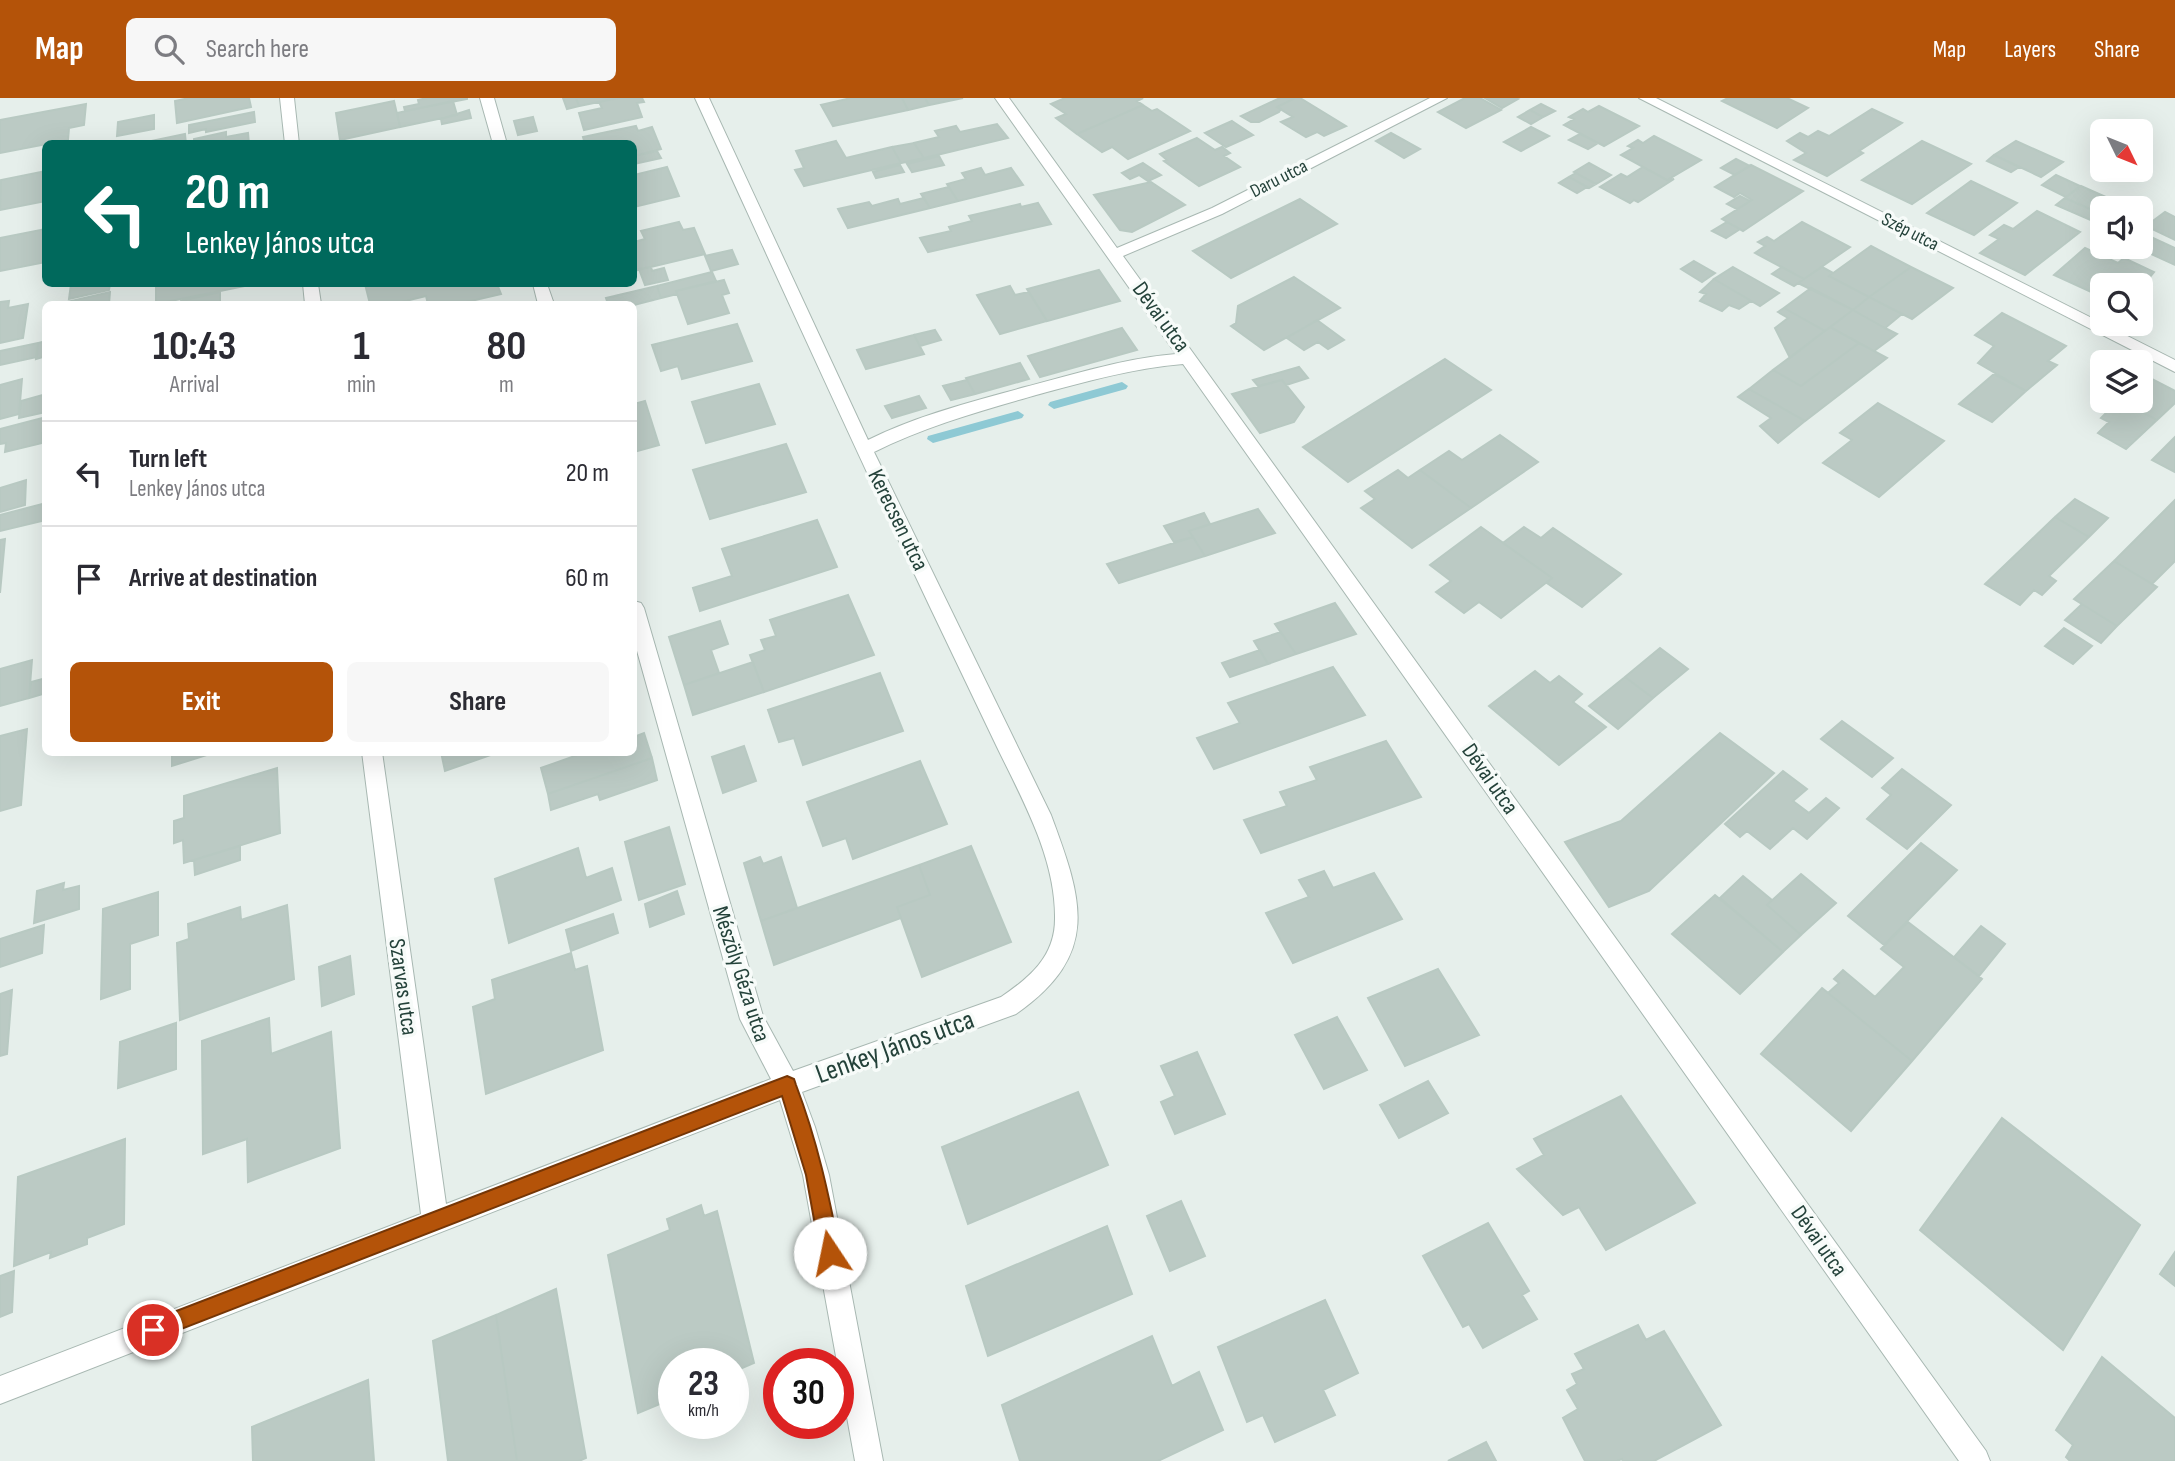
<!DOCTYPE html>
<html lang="en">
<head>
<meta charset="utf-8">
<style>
	:root { --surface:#fff; --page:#f7f7f7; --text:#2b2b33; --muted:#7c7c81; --line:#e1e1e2; --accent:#b45309 }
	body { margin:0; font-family:"Sofia Sans Condensed",sans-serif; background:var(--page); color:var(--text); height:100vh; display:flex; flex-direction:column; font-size:26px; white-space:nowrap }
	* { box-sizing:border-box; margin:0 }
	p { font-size:23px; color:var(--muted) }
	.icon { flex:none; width:38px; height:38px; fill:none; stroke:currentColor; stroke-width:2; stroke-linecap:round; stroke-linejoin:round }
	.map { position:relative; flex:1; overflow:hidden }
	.panel { position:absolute; left:42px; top:203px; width:595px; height:455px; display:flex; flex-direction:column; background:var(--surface); border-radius:10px; box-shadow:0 7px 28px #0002 }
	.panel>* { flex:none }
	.banner { position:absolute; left:42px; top:42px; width:595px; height:147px; border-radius:10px; box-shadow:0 7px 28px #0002; background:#00695c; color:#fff; overflow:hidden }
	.needle { width:46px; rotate:133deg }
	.buttons { position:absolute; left:2090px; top:21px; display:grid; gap:14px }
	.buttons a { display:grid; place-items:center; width:63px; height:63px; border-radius:10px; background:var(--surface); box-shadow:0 7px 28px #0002; font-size:35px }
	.speed { position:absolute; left:658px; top:1250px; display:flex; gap:14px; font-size:35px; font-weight:700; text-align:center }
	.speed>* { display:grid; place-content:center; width:91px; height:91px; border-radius:50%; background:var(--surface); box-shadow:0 7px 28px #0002; line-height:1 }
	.speed small { font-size:18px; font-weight:400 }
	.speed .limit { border:10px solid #d22; background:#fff; color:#111 }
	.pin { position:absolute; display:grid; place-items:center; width:60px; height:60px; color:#fff; margin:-30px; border:4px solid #fff; border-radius:50%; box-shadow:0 2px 7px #0007 }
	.me { position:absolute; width:77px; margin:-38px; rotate:349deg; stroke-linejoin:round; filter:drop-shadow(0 0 5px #0008) }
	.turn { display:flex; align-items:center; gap:24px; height:147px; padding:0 28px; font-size:32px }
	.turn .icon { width:91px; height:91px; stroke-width:2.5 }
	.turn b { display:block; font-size:49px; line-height:60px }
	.eta { display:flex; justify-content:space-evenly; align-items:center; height:119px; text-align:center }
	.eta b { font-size:42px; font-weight:700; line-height:49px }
	.primary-button { display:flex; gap:14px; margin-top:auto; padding:14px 28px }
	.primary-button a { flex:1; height:80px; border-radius:10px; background:var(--accent); color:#fff; font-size:28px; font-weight:700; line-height:80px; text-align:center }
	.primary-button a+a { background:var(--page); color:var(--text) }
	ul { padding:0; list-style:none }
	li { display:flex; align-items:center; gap:21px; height:105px; padding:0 28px; border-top:2px solid var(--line) }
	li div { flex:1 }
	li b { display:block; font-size:26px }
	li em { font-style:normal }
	header { display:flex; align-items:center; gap:42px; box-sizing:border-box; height:98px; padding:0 35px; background:var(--accent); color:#fff }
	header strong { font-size:33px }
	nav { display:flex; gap:38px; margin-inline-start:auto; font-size:24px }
	.search { width:490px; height:63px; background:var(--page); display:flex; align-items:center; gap:18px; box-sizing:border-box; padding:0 24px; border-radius:10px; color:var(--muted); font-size:26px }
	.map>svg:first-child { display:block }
</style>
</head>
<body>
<header>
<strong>Map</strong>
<div class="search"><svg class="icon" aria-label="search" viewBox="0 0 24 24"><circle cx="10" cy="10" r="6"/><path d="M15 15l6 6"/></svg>Search here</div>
<nav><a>Map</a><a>Layers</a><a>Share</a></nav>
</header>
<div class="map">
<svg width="2175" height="1363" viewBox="0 0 2175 1363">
	<rect width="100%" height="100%" fill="#e6efeb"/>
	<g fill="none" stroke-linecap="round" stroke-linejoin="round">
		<!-- stream -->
		<path fill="#8ec9d4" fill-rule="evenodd" d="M1122,284L1128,288L1126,291L1054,311L1048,307L1050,304Z
			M1018,313L1024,317L1022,320L933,345L927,341L928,338Z"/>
	</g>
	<!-- building -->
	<path fill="#bbcac4" stroke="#b8c9c2" stroke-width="2" d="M189,0H249L251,9L177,25L175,3Z
		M427,0H467V1L405,13L404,9L419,6L418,2Z
		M563,0H576L579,8L567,11Z
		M576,0H618L579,8Z
		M618,0H642L644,4L637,5L642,19L584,32L579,15L602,10L599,4Z
		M851,0H902L908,12L833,28L821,7Z
		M902,0H925L929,7L908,12Z
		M925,0H963L929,7Z
		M1065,0H1143L1137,3L1143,7L1077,36L1056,20L1066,16L1051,6Z
		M1280,0H1295L1277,9L1281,11L1279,14L1259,24H1251L1241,18Z
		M1295,0H1300L1346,28L1324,38L1317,34L1306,39L1281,24L1293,19L1277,9Z
		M1465,0H1480L1501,12L1466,30L1438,14Z
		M1485,0H1515L1518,1L1502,10Z
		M1728,0H1787L1808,10L1777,30L1722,3Z
		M394,3L400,29L340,42L336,15Z
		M453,3L457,17L400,29L397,15Z
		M86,6L84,27L69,30L68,42L0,55V22Z
		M1541,6L1555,13L1543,19L1530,12Z
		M1143,7L1152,13L1157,11L1190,33L1128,61L1112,49L1102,54L1077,36Z
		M1599,8L1639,28L1604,48L1564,27L1574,21L1569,19L1583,11L1588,14Z
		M1872,11L1902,25L1859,53L1863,55L1827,78L1794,62L1806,55L1787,43L1800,35L1808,39L1818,33L1829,38Z
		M469,12L471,20L442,26L441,21Z
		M1530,12L1543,19L1531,26L1518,19Z
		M254,14L255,24L206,34V31L189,35V27Z
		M154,17V31L117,38L118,24Z
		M533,19L537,33L518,37L514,23Z
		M1232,23L1253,37L1226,49L1205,35Z
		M997,26L1008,40L924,60L914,45L939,39L935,33L956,28L960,34Z
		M636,28L638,33L652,29L661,51L634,58V46H585L583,39Z
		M1531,29L1549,38L1521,53L1504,44Z
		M226,34V39L248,35L249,46H194V41Z
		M1391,35L1420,51L1404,60L1376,43Z
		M185,36L186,46H137Z
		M1580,36L1598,45L1588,51L1569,42Z
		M1654,38L1701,62L1667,82L1621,57L1633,50L1628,48L1638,42L1643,45Z
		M1197,40L1215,52L1222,49L1230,55L1224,58L1240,69L1199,88L1164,63L1167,62L1160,56Z
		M836,43L846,60L892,49L901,65L804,88L795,72L804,70L796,53Z
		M1922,43L1971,66L1912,106L1862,82Z
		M2016,43L2063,64L2041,79L1994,57Z
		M914,45L924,60L901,65L892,49Z
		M657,53L661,60L634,66V58Z
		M1994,57L2019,69L2011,74L1987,63Z
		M939,58L944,67L912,74L907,66Z
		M1736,61L1750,68L1735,77L1721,70Z
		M1143,65L1161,77L1148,83L1139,77L1130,81L1122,75Z
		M1589,65L1611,77L1596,86L1574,74Z
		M900,67L904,74L876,80L873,74Z
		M1751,67L1803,93L1743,133L1722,121L1752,102L1740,95L1734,99L1715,89Z
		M667,69L679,98L634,109V77Z
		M1643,69L1667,82L1674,81L1638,104L1634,102L1630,105L1600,89L1621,76L1627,79Z
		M981,70L985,77L1011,70L1023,87L958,103L947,86L966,81L962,75Z
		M46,73V103L0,112L1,82Z
		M1576,75L1596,86L1589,90L1569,79Z
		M2056,77L2080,88L2066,99L2042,87Z
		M1569,79L1587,89L1577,95L1559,85Z
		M1971,83L2017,105L1974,137L1927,115Z
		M1151,84L1185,107L1132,134L1120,132L1094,97Z
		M2081,88L2117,104L2108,110H2102L2101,116L2065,100Z
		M949,89L958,103L930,110L921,96Z
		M1740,98L1750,103L1737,111L1727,106Z
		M924,100L930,110L848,130L838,111L869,104L872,108L898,101L900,106Z
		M2065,100L2101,116L2093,123L2056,107Z
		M1300,101L1337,126L1231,180L1193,153Z
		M1038,105L1051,126L928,154L920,140L951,133L949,129L972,123L969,118L1020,106L1021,109Z
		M2037,113L2080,134L2025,177L1980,155L1999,141L1990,137L2004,127L2013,131Z
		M2165,114L2175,119V142L2146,128Z
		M679,124L683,132L694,130L705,156L634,173V144L645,141L641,133Z
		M1727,124L1740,131L1726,140L1712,133Z
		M1802,124L1850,149L1804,181L1755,155L1765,148L1758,144L1767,139L1774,143Z
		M46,131V164L0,173V140Z
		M2140,134L2175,150V167L2136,149H2140Z
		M1871,148L1911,169L1869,199L1829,178Z
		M2085,150L2118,165L2124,160L2154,174L2140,191V187H2102V199L2054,177Z
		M732,152L738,166L711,173L705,158Z
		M1694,163L1715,175L1702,184L1681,171Z
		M651,169L652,173L664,170L668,182L645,187L639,171Z
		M1733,169L1779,195L1760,208L1714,181Z
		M1782,169L1804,181L1794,188L1772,176Z
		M1822,169L1833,175L1829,178L1869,199L1853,212L1798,185Z
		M1911,169L1953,190L1912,221L1869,199Z
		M1099,172L1120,203L1047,223L1027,191Z
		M712,174L716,183L676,193L677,196L661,200L657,188Z
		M1294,179L1340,210L1264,252L1231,228L1236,225L1238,208Z
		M1714,181L1751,203L1739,211L1729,207L1722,213L1700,203L1706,196L1700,194Z
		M724,182L729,195L722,197L729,215L688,226L676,193Z
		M71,186H110L109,192L69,201Z
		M156,186H245V188L156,206Z
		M365,186H497L501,196L458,206H428L426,198L393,206H370Z
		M657,188L661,200L634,207L608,206L606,200Z
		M1010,188L1015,197L1029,194L1047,223L1000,236L977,197Z
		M1811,190L1853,212L1825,233L1784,210Z
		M110,194L109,206H67V204Z
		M220,194V206H181V203Z
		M1869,199L1902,216L1885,230L1853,212Z
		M9,203L8,210L28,206L23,240L0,245V204Z
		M1784,210L1825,233L1790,260L1775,230L1788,220L1778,214Z
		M1853,212L1885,230L1897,236L1874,253L1830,229Z
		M2002,215L2066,248L2048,263L2057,267L2026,293L1978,265L1994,248L1975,237Z
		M1317,222L1344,242L1328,251L1318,244L1304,252L1287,240Z
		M737,226L752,263L682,281L678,268L661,273L652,247Z
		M1830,229L1859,245L1801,288L1773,272Z
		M1122,230L1137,252L1040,279L1028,258Z
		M935,232L941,242L920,248L914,237Z
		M914,237L924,256L866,271L857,252Z
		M46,243V258L36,261L38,245Z
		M38,245L37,259L0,267V253Z
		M1859,245L1887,260L1805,323L1749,291L1773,272L1801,288Z
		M1445,261L1491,292L1348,384L1303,349Z
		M1020,265L1029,281L975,296L966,280Z
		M1299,269L1308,280L1286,287L1282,282L1258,288L1253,282Z
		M1994,276L2026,293L1992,324L1959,306Z
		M2144,277L2175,293V305L2157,322L2120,303H2140V280Z
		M22,281L19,316L0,321V287Z
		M967,282L975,296L951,302L943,288Z
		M1282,282L1304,309L1294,324L1260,335L1232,296Z
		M759,286L775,326L706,345L692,304Z
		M1749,291L1805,323L1778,345L1760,328L1771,320L1738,299Z
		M46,296V314L19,320L21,303Z
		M919,298L926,310L892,320L885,308Z
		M645,303L659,347L634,354V306Z
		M1878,305L1944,343L1879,399L1823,365L1852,342L1840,335Z
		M2128,307L2157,322L2126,351L2098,335L2109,324L2101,320L2111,310L2120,315Z
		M46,319V335H42V345L5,354L6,345L0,346V331Z
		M1500,337L1538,364L1471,410L1420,372L1449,353L1462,362Z
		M2175,339V374L2152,362Z
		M786,346L806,394L710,421L693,372Z
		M1398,372L1408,380L1420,372L1471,410L1412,450L1361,410L1375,401L1365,393Z
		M26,382L25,407L0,414V390Z
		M2075,401L2108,420L2089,439L2055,419Z
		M2175,402V463L2152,486L2114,463Z
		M46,405V422L0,433V417Z
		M1258,411L1275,435L1205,458L1189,433Z
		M1204,415L1210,426L1189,433L1193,439L1174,444L1164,428Z
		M2055,419L2089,439L2049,478L2056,483L2042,497L2034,492L2020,507L1985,486Z
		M817,422L837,469L700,513L693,490L732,478L722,451Z
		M1481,429L1552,480L1501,520L1479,504L1464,515L1436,494L1451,483L1430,467Z
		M1524,429L1541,440L1553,430L1621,476L1582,509L1547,485L1552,480L1503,445Z
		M1193,439L1205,458L1119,485L1107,466Z
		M5,441L0,495V442Z
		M2114,463L2157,489L2117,528L2074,501Z
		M848,497L874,557L764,594L750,557L765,552L761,542L776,538L770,522Z
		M1335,505L1356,536L1296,556L1275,526Z
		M2082,506L2117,528L2101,545L2065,522Z
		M720,523L728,546L711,552L719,575L684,587L669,539Z
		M2064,530L2092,548L2073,566L2045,548Z
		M1281,534L1296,556L1268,566L1254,543Z
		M1660,550L1688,571L1653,600L1625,579Z
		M1260,552L1268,566L1230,579L1222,565Z
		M32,562L29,600L0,608V571Z
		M753,564L764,594L693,617L684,587Z
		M1333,569L1365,617L1214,671L1197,640L1240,625L1228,605Z
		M1535,573L1550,585L1559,578L1582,596L1573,604L1606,629L1559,667L1489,608Z
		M880,575L903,633L803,667L794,640L779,644L768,612Z
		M1625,579L1653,600L1618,631L1589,608Z
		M46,580V595L29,600L31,584Z
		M1842,623L1893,660L1872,679L1821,641Z
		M27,631L21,707L0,713V638Z
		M644,635L652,660L548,696L541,670L586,654H634V639Z
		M1720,635L1774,675L1649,793L1609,809L1565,744L1621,723Z
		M1386,643L1421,699L1261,755L1244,722L1287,708L1280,694L1317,682L1310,669Z
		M744,648L756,683L723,695L712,659Z
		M172,654H216L172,668Z
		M441,654H499L445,673Z
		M652,660L657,682L600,702L598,696L551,712L548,696Z
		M920,663L947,726L853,761L846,740L823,748L807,704Z
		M277,670L280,735L184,765L183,742L174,745V723L184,720V698Z
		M1902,671L1951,707L1907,751L1867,721L1891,697L1882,690Z
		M1783,673L1807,691L1793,703L1809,715L1826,700L1839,710L1807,741L1793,730L1770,751L1747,733L1740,739L1725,726Z
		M669,729L685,786L639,802L625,744Z
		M1921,745L1957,772L1884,847L1848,818Z
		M240,748V762L195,777L194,762Z
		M971,748L1011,844L922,879L897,809L930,797L919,767Z
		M578,750L586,780L612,770L621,802L509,845L495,781Z
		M760,759L763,766L781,759L797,810L761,823L744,765Z
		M919,767L930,797L897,809L901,820L774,867L761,823Z
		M1324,773L1333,790L1374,775L1402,821L1293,865L1266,815L1309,799L1299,782Z
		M1801,776L1836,805L1801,837L1767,807Z
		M1743,778L1772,802L1767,807L1801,837L1783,854L1720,800Z
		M64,785L63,792L79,788V811L34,825L37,793Z
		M677,793L684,816L650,829L645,806Z
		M158,794V837L130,846V891L101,901L103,811Z
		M1715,797L1783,854L1740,896L1672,836Z
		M287,807L294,881L180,922L177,845L189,841L188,826L240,809L241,822Z
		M613,816L618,835L571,853L566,832Z
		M1908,824L1982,881L1912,963L1828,895L1839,885L1834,881L1843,872L1875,899L1904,869L1881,851Z
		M44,827L42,855L0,869V841Z
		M1981,828L2005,846L1979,878L1954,859Z
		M571,855L575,872L587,868L603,952L486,996L473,909L495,901L492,882Z
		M350,858L354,896L322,908L319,869Z
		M1438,871L1479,937L1405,968L1368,900Z
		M1822,890L1912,963L1851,1033L1761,956Z
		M12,892L7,956L0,958V896Z
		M1337,919L1367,972L1324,991L1295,937Z
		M269,920L271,956L331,934L340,1050L248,1084L247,1041L203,1056L202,943Z
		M176,925V971L118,990L120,944Z
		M1197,954L1225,1016L1175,1036L1161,1004L1175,998L1161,968Z
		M1428,983L1448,1015L1399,1040L1380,1007Z
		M1078,994L1108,1067L968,1126L942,1049Z
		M1621,998L1695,1105L1606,1152L1579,1109L1563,1117L1517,1071L1544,1057L1534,1041Z
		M2002,1020L2140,1127L2063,1252L1920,1132Z
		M125,1041L124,1126L87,1140V1146L50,1160L51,1154L14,1168L18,1079Z
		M1181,1103L1205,1158L1170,1173L1147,1118Z
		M701,1107L704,1118L717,1113L754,1265L733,1274V1265H674V1300L638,1315L608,1157L670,1132L667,1121Z
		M1488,1125L1529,1193L1522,1197L1537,1221L1483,1250L1469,1226L1463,1229L1423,1158Z
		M1107,1128L1132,1196L988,1258L966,1188Z
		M2175,1154V1188L2160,1176Z
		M14,1173L12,1214L0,1219V1178Z
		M556,1191L586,1360L579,1363H517L496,1217Z
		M1325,1202L1358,1275L1323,1292L1335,1317L1275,1344L1263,1317L1247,1324L1218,1249Z
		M496,1217L517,1363H448L433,1243Z
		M1638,1227L1646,1242L1664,1233L1721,1327L1654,1363H1623L1622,1361L1617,1363H1585L1563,1320L1578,1311L1567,1292L1577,1286L1572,1276L1584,1271L1575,1256Z
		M1152,1238L1172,1288L1199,1274L1223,1332L1158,1363H1020L1002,1307Z
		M2102,1259L2175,1320V1363H2070L2066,1359L2073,1347L2056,1332Z
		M368,1282L374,1363H253L252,1329Z
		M1486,1344L1496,1363H1448Z"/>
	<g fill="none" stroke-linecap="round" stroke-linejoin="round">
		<!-- street casing -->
		<g stroke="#a8b8b2" stroke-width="2">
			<path id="street" d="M280,0H294L299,46H285Z
				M480,0H494L507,46H493Z
				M695,0H709L868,342C918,317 972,304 1025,289C1075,276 1125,260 1176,256L995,0H1009L1117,150L1212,110L1430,0H1447L1222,116L1123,158L1986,1353L1990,1363H1959L1183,266C1133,270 1085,284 1036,297C981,313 926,328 874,354L1051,717C1083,803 1101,856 1016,916L802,994L815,1029L829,1077L883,1363H855L803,1077L780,1002L0,1306V1278L421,1116L362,654H382L446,1106L771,981L740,921L634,542V503L641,505L644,510L763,918L793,973L1001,899C1029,880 1055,859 1055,821C1056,760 1022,701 996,647C974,601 952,555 930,509C850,340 773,170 695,0Z
				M1639,0H1656L2175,262V274Z
				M303,186H318L321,206H305Z
				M533,186H547L554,206H538Z"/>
		</g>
		<!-- street -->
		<use href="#street" fill="#fff" fill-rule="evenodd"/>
	</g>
	<!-- route -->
	<path fill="#b45309" stroke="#753606" stroke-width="2" d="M787,978L794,981L796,987C817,1042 829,1097 840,1155L837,1162L830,1165L823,1162L820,1155L806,1077L782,998L153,1242L146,1239L143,1232L146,1225L153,1222Z"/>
	<g text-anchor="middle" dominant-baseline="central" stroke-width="7" stroke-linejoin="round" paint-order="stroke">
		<!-- far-street labels -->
		<g font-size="19" fill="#24423a" stroke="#f7fbf9">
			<text transform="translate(1279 81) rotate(-27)">Daru utca</text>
			<text transform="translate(1910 134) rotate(27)">Szép utca</text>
		</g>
		<!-- street labels -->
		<g font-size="23" fill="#24423a" stroke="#f7fbf9">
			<text transform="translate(1161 219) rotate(54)">Dévai utca</text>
			<text transform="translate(898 422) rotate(64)">Kerecsen utca</text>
			<text transform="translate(1490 681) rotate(55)">Dévai utca</text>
			<text transform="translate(741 876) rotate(72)">Mészöly Géza utca</text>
			<text transform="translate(403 889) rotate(82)">Szarvas utca</text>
			<text transform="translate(1819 1143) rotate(55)">Dévai utca</text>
		</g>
		<!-- near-street labels -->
		<g font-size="28" fill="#24423a" stroke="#f7fbf9">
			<text transform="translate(895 949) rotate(-20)">Lenkey János utca</text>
		</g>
	</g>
</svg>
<div class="buttons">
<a><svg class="needle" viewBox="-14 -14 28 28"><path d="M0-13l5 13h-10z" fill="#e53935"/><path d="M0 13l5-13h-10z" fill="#7c7c81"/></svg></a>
<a><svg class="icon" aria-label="sound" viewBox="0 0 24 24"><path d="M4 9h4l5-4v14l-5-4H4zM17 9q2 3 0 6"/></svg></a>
<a><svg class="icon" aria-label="search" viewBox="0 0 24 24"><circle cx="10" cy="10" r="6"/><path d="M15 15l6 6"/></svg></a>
<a><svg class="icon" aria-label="layers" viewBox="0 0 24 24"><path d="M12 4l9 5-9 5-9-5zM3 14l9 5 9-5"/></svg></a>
</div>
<div class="speed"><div>23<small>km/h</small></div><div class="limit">30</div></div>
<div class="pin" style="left:153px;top:1232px;background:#d93025"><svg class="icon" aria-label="arrive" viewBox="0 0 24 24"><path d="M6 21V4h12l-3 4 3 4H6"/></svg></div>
<svg class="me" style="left:830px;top:1155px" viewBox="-20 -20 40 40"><circle r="19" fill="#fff"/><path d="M0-13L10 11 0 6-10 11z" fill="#b45309"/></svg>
<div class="banner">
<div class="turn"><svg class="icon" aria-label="left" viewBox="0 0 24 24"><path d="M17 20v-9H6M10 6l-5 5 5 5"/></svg><div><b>20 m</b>Lenkey János utca</div></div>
</div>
<section class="panel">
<div class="eta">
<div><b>10:43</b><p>Arrival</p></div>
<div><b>1</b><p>min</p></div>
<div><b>80</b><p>m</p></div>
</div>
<ul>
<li><svg class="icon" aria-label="left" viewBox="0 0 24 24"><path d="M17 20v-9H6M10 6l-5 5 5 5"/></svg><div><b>Turn left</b><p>Lenkey János utca</p></div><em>20 m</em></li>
<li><svg class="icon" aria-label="arrive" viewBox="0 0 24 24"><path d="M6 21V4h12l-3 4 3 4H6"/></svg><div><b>Arrive at destination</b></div><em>60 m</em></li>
</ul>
<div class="primary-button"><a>Exit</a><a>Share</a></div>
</section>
</div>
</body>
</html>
